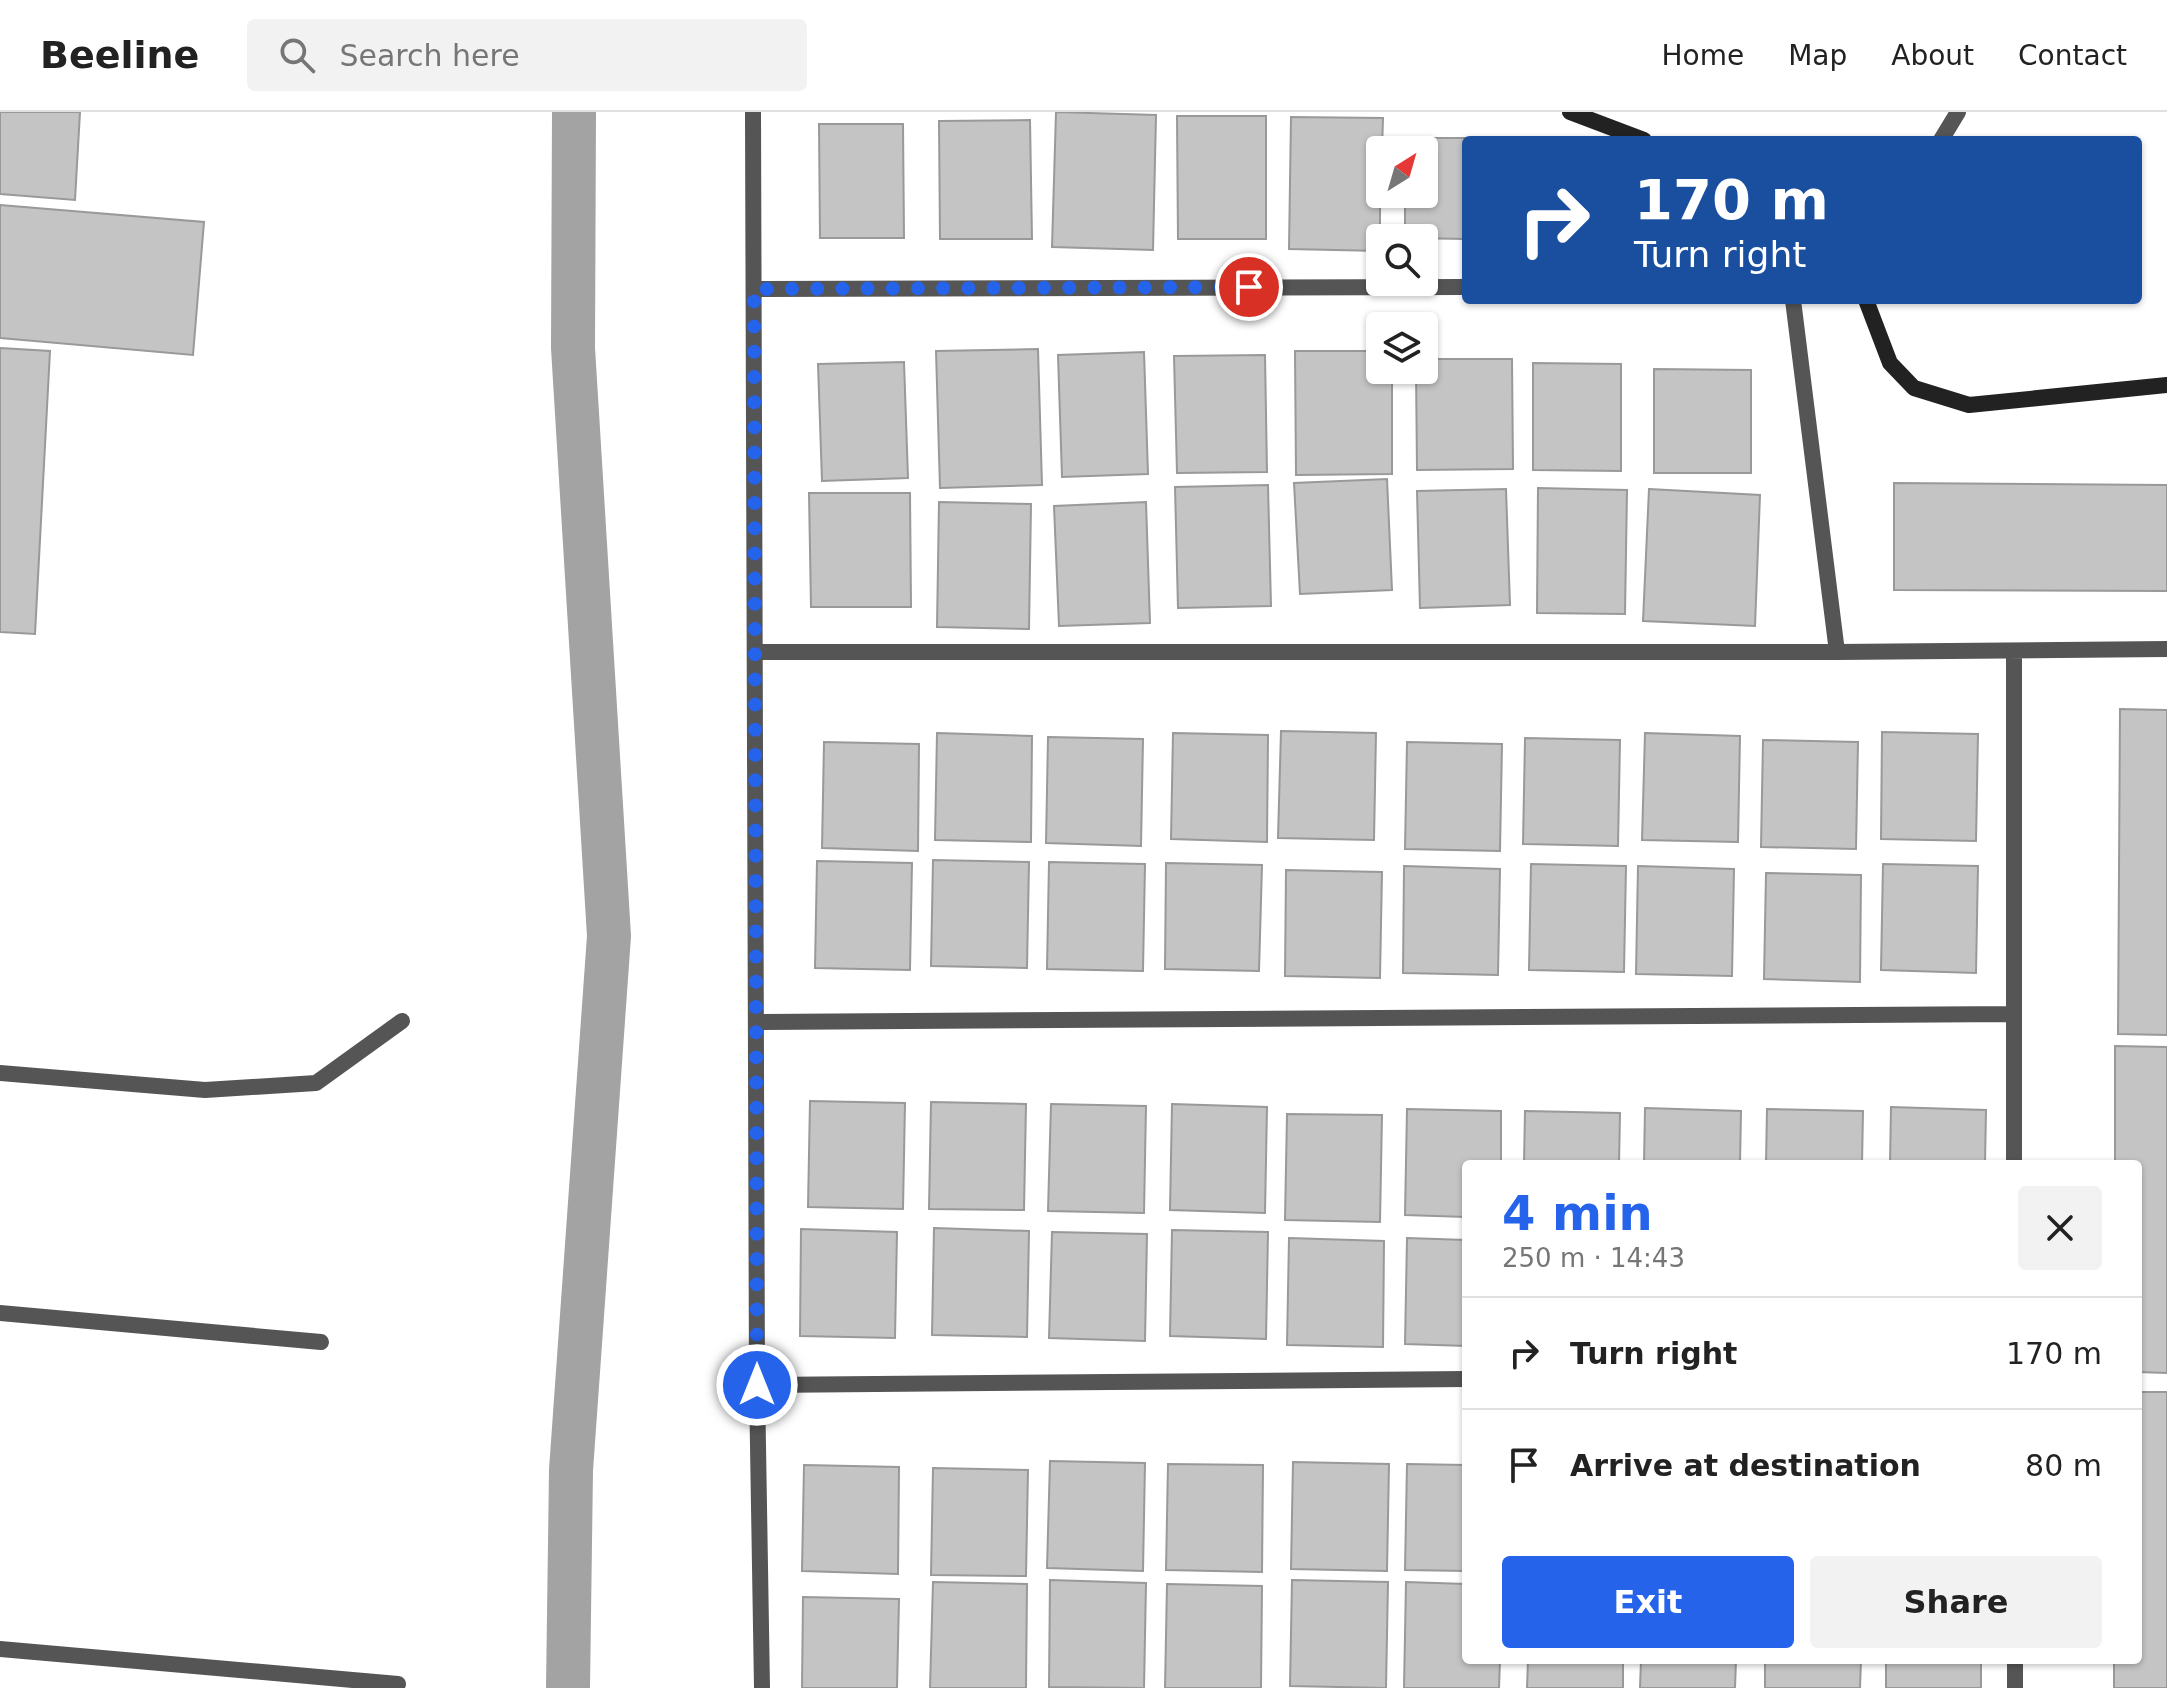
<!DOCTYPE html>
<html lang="en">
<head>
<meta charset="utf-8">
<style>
	:root { --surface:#fff; --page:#f2f2f2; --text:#222; --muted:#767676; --line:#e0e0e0; --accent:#2563eb }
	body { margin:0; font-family:"DejaVu Sans",sans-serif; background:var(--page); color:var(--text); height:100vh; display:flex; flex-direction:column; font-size:30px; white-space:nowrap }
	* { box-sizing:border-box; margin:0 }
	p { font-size:26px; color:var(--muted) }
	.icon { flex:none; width:44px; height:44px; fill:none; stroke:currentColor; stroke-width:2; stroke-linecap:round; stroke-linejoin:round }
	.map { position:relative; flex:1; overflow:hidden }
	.sheet { position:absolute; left:1462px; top:1048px; width:680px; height:504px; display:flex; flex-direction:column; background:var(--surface); border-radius:8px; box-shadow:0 2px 6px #0004 }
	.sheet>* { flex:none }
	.hud { position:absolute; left:1462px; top:24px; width:680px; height:168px; border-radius:8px; box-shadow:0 2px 6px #0004; background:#1a4fa0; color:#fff; overflow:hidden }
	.needle { width:52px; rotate:37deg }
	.tools { position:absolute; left:1366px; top:24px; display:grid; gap:16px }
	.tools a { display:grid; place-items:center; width:72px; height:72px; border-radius:8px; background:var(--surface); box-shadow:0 2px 6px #0004; font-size:40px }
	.pin { position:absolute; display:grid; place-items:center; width:68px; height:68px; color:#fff; margin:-34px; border:4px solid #fff; border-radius:50%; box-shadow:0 2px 8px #0007 }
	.me { position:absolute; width:88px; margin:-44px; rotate:0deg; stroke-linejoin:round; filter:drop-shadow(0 0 6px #0008) }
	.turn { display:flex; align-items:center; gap:28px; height:168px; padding:0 40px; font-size:36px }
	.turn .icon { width:104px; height:104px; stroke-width:2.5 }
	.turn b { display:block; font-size:56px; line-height:68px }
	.round { display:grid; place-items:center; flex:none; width:84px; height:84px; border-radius:8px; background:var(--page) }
	.overview { display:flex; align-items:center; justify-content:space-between; height:136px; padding:0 40px }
	h1 { font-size:48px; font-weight:700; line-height:60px; color:var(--accent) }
	.button { display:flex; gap:16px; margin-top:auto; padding:16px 40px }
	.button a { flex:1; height:92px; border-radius:8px; background:var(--accent); color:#fff; font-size:32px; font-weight:700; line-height:92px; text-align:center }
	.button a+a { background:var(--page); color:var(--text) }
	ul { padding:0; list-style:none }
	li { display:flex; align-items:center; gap:24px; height:112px; padding:0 40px; border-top:2px solid var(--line) }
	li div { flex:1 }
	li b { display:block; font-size:30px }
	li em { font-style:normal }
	header { display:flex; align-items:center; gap:48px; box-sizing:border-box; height:112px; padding:0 40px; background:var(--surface); border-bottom:2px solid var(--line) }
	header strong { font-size:38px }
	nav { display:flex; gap:44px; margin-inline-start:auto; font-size:28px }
	.search { width:560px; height:72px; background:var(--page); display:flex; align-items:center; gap:20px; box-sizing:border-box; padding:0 28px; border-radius:8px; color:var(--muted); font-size:30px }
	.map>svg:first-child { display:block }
</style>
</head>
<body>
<header>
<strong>Beeline</strong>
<div class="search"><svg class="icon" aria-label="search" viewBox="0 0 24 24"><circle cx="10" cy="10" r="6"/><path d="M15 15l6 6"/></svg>Search here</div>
<nav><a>Home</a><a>Map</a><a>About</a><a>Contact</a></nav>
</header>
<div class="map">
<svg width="2167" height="1576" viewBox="0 0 2167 1576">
	<rect width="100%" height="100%" fill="#fff"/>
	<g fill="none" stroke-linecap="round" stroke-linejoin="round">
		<!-- canal -->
		<path stroke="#a3a3a3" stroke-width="44" d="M568,1576L571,1358L609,824L573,236L574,0"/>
	</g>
	<!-- building -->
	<path fill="#c4c4c4" stroke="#999" stroke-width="2" d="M0,0H80L75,88L0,82Z
		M1056,0L1156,3L1153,138L1052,135Z
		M1177,4H1266V127H1178Z
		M1291,5L1383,6L1382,38H1380V139L1289,137Z
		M1030,8L1032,127H940L939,9Z
		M819,12H903L904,126H820Z
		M1404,26H1480L1466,28V127L1405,126V82H1424V38H1404Z
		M0,93L204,110L193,243L0,226Z
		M0,236L50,239L35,522L0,520Z
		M1038,237L1042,373L940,376L936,239Z
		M1295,239H1380V258H1392V362L1296,363Z
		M1144,240L1148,362L1062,365L1058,243Z
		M1265,243L1267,360L1177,361L1174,244Z
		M1424,247H1512L1513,357L1417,358L1416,258H1424Z
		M904,250L908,366L822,369L818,252Z
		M1533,251L1621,252V359L1533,358Z
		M1654,257L1751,258V361H1654Z
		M1387,367L1392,478L1300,482L1294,371Z
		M1894,371L2167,373V479L1894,478Z
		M1268,373L1271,494L1178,496L1175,375Z
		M1538,376L1627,378L1625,502L1537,501Z
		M1506,377L1510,493L1420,496L1417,379Z
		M1649,377L1760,383L1755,514L1643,509Z
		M809,381H910L911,495H811Z
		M939,390L1031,392L1029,517L937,515Z
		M1146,390L1150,511L1059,514L1054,394Z
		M2120,597L2167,598V923L2118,922Z
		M1281,619L1376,621L1374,728L1278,726Z
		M1882,620L1978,622L1976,729L1881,727Z
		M937,621L1032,624L1031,730L935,728Z
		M1173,621L1268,623L1267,730L1171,727Z
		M1645,621L1740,624L1738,730L1642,728Z
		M1048,625L1143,627L1141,734L1046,731Z
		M1525,626L1620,628L1618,734L1523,732Z
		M1763,628L1858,630L1856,737L1761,735Z
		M824,630L919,632L918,739L822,736Z
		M1407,630L1502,632L1500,739L1405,737Z
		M933,748L1029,750L1027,856L931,854Z
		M817,749L912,751L910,858L815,856Z
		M1049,750L1145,752L1143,859L1047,857Z
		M1166,751L1262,753L1259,859L1165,857Z
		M1531,752L1626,754L1624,860L1529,858Z
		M1883,752L1978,754L1976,861L1881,858Z
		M1404,754L1500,757L1498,863L1403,861Z
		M1638,754L1734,757L1732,864L1636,862Z
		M1286,758L1382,760L1380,866L1285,864Z
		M1766,761L1861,763L1860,870L1764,867Z
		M2115,934L2167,935V1261L2138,1260V1052H2115Z
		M810,989L905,991L903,1097L808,1095Z
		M931,990L1026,992L1024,1098L929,1097Z
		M1051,992L1146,994L1144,1101L1048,1099Z
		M1172,992L1267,995L1265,1101L1170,1098Z
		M1891,995L1986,998L1985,1052H1890Z
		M1645,996L1741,999L1740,1052H1644Z
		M1407,997L1501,999V1052H1466V1105L1405,1103Z
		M1767,997L1863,999L1862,1052H1766Z
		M1525,999L1620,1001L1619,1052H1524Z
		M1287,1002L1382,1003L1380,1110L1285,1108Z
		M934,1116L1029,1119L1027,1225L932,1223Z
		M801,1117L897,1120L895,1226L800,1224Z
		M1172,1118L1268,1120L1266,1227L1170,1224Z
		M1052,1120L1147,1122L1145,1229L1049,1226Z
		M1289,1126L1384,1129L1383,1235L1287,1233Z
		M1407,1126L1466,1128V1234L1405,1232Z
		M2138,1280H2167V1576H2114V1548H2138Z
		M1050,1349L1145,1351L1143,1459L1047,1456Z
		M1293,1350L1389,1352L1387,1459L1291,1457Z
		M1168,1352L1263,1353L1262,1460L1166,1458Z
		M1407,1352L1466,1353V1459L1405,1458Z
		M804,1353L899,1355L898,1462L802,1459Z
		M933,1356L1028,1358L1026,1464L931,1463Z
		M1050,1468L1146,1471L1144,1576L1049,1575Z
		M1292,1468L1388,1470L1386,1576L1290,1574Z
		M933,1470L1027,1472L1026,1576H930Z
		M1406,1470L1466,1472V1548H1500L1499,1576H1404Z
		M1167,1472L1262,1474L1261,1576H1165Z
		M803,1485L899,1487L897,1576H802Z
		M1528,1548H1623V1576H1527Z
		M1641,1548H1736L1735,1576H1640Z
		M1765,1548H1861L1860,1576H1765Z
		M1886,1548H1981V1576H1886Z"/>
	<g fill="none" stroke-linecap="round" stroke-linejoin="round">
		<!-- lane -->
		<path stroke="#555" stroke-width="16" d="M0,961L205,978L316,971L402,909
			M0,1201L321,1230
			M0,1537L398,1572"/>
		<!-- street -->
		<path stroke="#555" stroke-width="16" d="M753,0L757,1273L762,1576
			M1941,28L1958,0
			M754,177L1466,175
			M1793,188L1837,540
			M755,540H1837L2167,537
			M2014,540V1052
			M756,910L2014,902
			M757,1273L1466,1267
			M2015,1576V1548"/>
		<!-- secondary -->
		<path stroke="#222" stroke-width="16" d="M1570,0L1644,28
			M1866,188L1890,251L1914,276L1969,293L2167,273"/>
	</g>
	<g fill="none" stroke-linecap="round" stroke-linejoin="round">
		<!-- route -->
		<path stroke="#2563eb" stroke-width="14" stroke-dasharray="0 25.2" d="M757,1273L754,177L1249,175"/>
	</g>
</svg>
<div class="tools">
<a><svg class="needle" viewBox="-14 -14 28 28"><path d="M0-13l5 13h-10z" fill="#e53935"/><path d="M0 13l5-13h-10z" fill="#767676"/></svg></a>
<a><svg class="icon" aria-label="search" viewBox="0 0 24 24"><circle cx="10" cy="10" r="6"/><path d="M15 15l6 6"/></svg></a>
<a><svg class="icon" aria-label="layers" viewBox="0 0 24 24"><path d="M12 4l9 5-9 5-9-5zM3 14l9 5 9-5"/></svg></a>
</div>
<div class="pin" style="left:1249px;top:175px;background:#d93025"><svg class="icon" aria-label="arrive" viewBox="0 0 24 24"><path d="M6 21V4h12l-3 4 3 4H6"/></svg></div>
<svg class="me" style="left:757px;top:1273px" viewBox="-20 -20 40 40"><circle r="17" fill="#2563eb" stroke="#fff" stroke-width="3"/><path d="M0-11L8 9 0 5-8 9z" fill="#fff"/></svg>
<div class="hud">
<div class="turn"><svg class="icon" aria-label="right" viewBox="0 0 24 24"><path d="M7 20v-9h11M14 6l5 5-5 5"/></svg><div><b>170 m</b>Turn right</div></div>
</div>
<section class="sheet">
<div class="overview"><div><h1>4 min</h1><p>250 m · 14:43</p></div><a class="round"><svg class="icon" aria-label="close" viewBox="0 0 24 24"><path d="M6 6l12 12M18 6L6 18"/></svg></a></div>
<ul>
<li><svg class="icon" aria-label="right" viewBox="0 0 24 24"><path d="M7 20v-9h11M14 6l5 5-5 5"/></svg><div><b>Turn right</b></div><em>170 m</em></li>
<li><svg class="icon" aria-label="arrive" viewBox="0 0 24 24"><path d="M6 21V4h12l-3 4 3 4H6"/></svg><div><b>Arrive at destination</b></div><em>80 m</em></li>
</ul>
<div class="button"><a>Exit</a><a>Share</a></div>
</section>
</div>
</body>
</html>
